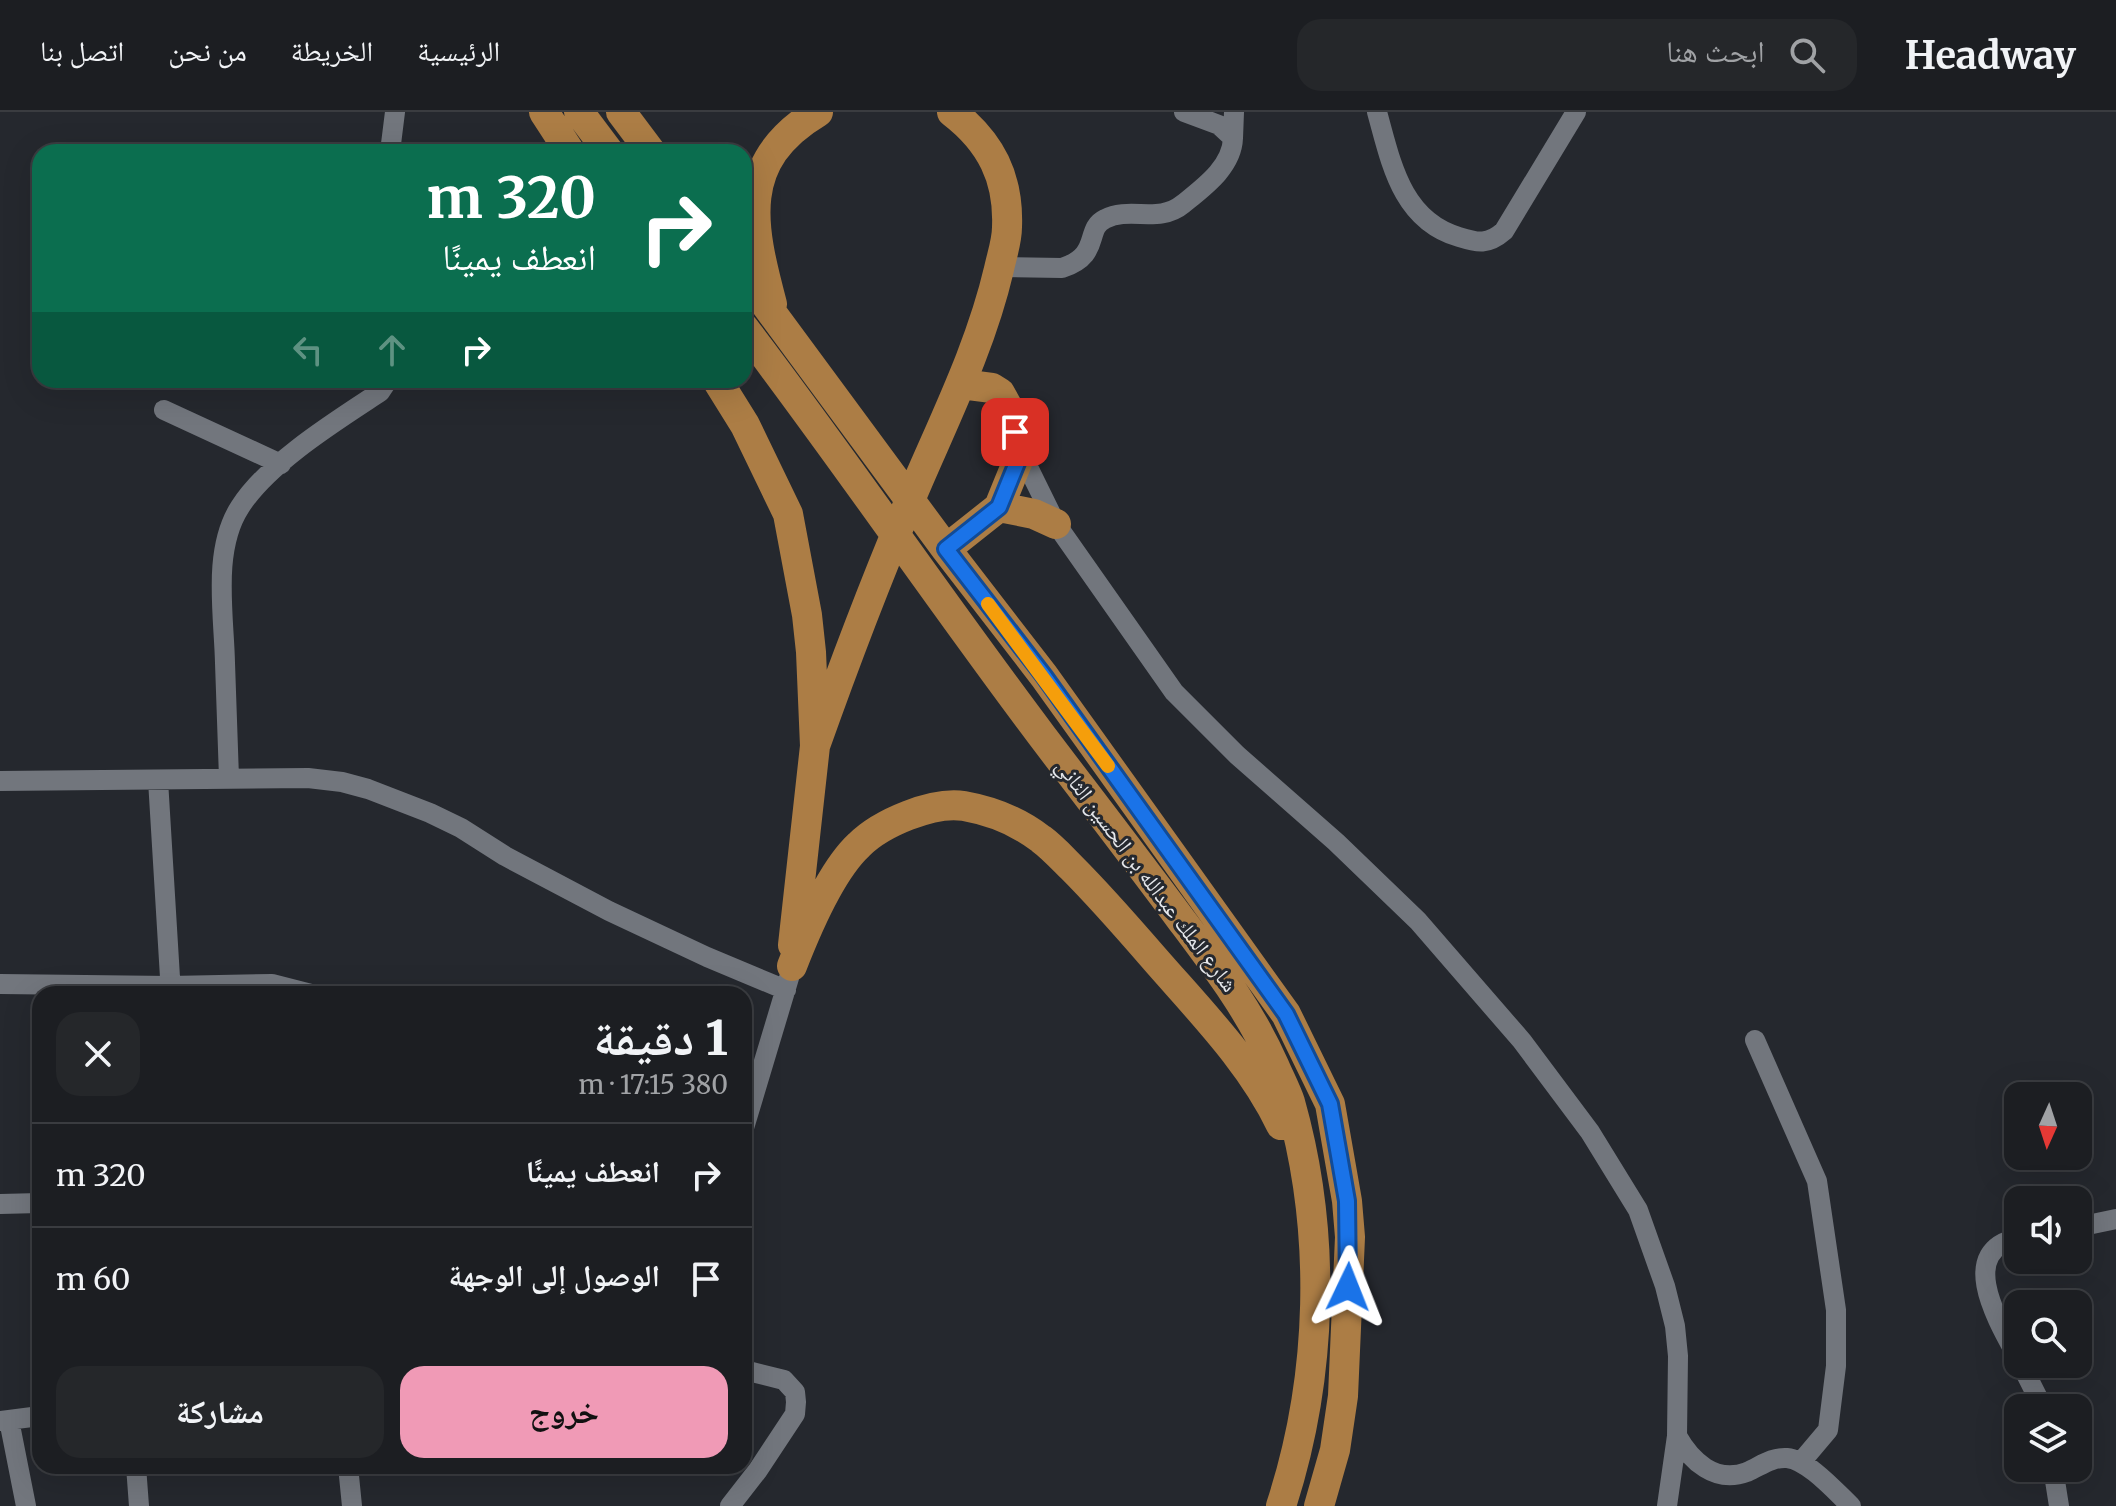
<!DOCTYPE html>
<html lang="ar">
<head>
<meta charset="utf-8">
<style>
	:root { --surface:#1c1e22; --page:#25272a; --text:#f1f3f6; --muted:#a0a2a5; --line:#3a3c40; --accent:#f09ab6 }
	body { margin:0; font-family:Merriweather,"Noto Naskh Arabic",serif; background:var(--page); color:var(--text); direction:rtl; height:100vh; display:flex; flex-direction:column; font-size:30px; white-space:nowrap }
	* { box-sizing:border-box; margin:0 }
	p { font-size:26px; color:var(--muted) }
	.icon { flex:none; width:44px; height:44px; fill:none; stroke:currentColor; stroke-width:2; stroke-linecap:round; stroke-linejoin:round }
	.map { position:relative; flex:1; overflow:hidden; direction:ltr }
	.panel { position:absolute; left:32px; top:874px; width:720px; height:488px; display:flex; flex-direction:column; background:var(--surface); border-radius:24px; box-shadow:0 8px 32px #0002,0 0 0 2px var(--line); direction:rtl }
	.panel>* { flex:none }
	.guide { position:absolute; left:32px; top:32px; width:720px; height:244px; border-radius:24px; box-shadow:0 8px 32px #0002,0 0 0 2px var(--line); direction:rtl; background:#0b6e4f; color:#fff; overflow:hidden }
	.needle { width:52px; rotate:183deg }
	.tools { position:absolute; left:2004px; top:970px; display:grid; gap:16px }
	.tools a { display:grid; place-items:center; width:88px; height:88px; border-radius:16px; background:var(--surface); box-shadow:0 8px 32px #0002,0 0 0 2px var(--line); font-size:40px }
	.pin { position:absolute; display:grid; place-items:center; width:68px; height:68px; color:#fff; margin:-34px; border-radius:16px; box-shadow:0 4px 12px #0006 }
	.me { position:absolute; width:88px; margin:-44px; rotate:2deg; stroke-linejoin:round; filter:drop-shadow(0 0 6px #0008) }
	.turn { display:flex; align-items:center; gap:28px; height:168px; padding:0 24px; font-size:36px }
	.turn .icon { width:104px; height:104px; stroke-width:2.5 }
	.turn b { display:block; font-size:56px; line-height:68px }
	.lanes { display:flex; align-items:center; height:76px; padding:0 24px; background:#0003; justify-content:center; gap:40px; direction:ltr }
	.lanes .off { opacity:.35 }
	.round { display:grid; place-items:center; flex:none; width:84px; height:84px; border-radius:24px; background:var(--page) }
	.headline { display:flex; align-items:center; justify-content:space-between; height:136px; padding:0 24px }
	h1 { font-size:48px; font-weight:800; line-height:60px }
	.cta { display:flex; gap:16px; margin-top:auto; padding:16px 24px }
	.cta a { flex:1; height:92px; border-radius:24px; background:var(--accent); color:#111; font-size:32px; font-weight:800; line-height:92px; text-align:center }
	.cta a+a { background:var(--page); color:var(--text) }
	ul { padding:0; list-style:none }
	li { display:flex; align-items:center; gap:24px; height:104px; padding:0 24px; border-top:2px solid var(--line) }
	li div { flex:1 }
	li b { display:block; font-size:30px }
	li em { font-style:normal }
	header { display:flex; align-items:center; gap:48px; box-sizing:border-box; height:112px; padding:0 40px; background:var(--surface); border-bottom:2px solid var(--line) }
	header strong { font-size:38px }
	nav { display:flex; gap:44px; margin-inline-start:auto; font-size:28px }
	.search { width:560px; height:72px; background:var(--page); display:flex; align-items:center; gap:20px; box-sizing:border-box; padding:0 28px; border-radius:24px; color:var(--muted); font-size:30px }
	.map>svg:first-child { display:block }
</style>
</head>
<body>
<header>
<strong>Headway</strong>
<div class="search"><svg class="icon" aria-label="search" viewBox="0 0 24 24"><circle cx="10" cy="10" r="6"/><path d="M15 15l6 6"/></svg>ابحث هنا</div>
<nav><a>الرئيسية</a><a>الخريطة</a><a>من نحن</a><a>اتصل بنا</a></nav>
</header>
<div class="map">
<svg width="2116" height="1394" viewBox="0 0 2116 1394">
	<rect width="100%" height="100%" fill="#25282e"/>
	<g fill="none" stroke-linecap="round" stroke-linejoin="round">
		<!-- minor -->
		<path stroke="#72767d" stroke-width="20" d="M1377,0C1391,50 1401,108 1459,125C1478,131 1488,133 1504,119L1576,0
			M1233,26L1234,0
			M390,40L395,0
			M999,155L1062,156C1102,143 1084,117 1105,107C1130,94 1159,112 1183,92C1204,75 1232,55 1233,26L1219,13L1184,0
			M164,298L281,352
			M1021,341L1056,412L1174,580L1237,643L1336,730L1418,809L1522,929L1590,1020L1638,1098L1665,1174L1675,1214L1678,1244L1677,1324L1667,1394
			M229,666C228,628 226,589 225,551C224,503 212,438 240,395C268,351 336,309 380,280L388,268
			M158,668L171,882
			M0,669L308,666L342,670L368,677L430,701L461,716L505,744L609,799L707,845L786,878
			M0,872L170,874L272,872L311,882
			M1755,928L1817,1069L1836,1198V1254L1828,1318L1801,1350
			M744,1016L789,866
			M0,1092L40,1091
			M2078,1115L2116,1107
			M2018,1126C1955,1139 1999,1211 2018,1246
			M2021,1252L2043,1296
			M9,1308L26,1394
			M0,1309L40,1304
			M1677,1324C1691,1349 1715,1372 1747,1360C1761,1354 1771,1345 1787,1346C1808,1348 1836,1380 1851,1394
			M136,1354L139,1394
			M348,1354L352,1394
			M2053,1356L2059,1394
			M730,1394L758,1358L795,1302L796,1290L795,1280L784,1268L744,1258"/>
		<!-- highway -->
		<path stroke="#ac7d45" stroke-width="30" d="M544,0L570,40
			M579,0L609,40
			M621,0L651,40
			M744,163L946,437L1044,564L1286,902L1330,992L1347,1089L1350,1125L1343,1284L1335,1338L1319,1394
			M772,192C751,113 736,49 818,0
			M744,216C846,350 941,490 1042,624C1089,686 1136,747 1182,809C1218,857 1250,899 1274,953C1279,965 1286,978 1290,990C1327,1121 1323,1265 1281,1394
			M717,268L745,313L788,402L807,503L811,540L815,634L793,833
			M999,395L1034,402L1056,412
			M946,437L999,395L1021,341L1010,299L1000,281L992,276L961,272
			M815,634C847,544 881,455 919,367C949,298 982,230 999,157C1002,143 1007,129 1007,115C1009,66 991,30 952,0
			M792,854C806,818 831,759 859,733C881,711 933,689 964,694C992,699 1019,710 1041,727C1052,735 1062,746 1072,756C1101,785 1127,815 1153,845C1199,898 1251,950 1281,1013"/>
	</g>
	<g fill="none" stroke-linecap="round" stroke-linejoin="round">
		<!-- route casing -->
		<g stroke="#114b97" stroke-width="20">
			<path id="route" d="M1015,320L1021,341L999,395L946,437L1044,564L1286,902L1330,992L1347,1089L1348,1175"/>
		</g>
		<!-- route -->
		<use href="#route" stroke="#1a73e8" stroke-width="14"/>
		<!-- slow -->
		<path stroke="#f59e0b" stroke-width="14" d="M988,492L1108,654"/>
	</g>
	<g text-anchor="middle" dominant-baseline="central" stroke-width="6" stroke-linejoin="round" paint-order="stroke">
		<!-- street labels -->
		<g font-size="22" fill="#e5e7eb" stroke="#25282e">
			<text transform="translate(1147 763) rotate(53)">شارع الملك عبدالله بن الحسين الثاني</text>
		</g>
	</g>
</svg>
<div class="tools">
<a><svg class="needle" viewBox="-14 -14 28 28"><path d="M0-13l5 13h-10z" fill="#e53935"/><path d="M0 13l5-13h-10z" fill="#a0a2a5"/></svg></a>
<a><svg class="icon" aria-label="sound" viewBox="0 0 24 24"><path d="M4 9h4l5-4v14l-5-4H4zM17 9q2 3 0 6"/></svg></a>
<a><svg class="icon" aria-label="search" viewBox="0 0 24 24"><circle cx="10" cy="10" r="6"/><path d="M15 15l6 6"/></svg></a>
<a><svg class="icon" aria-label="layers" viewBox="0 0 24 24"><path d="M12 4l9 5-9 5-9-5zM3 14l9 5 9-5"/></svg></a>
</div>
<div class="pin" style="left:1015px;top:320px;background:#d93025"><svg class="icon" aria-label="arrive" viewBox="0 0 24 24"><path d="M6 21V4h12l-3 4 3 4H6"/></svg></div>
<svg class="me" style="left:1348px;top:1175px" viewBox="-20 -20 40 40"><path d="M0-17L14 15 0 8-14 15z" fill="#1a73e8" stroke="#fff" stroke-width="4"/></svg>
<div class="guide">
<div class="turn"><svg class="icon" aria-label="right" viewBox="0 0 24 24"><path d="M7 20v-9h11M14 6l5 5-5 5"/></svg><div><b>320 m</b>انعطف يمينًا</div></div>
<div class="lanes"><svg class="icon off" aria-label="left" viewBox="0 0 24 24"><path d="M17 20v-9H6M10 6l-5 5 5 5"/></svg><svg class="icon off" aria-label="ahead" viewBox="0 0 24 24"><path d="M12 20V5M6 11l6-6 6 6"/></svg><svg class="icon" aria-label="right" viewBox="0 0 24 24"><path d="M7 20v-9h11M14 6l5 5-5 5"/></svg></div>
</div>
<section class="panel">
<div class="headline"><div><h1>1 دقيقة</h1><p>380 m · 17:15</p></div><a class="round"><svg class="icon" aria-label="close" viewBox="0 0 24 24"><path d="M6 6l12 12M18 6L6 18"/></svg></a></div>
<ul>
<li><svg class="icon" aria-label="right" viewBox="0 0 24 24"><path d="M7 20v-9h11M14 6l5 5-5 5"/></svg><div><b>انعطف يمينًا</b></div><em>320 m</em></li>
<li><svg class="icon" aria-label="arrive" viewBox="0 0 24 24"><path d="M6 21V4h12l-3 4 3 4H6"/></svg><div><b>الوصول إلى الوجهة</b></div><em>60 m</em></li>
</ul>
<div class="cta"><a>خروج</a><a>مشاركة</a></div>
</section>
</div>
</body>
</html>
